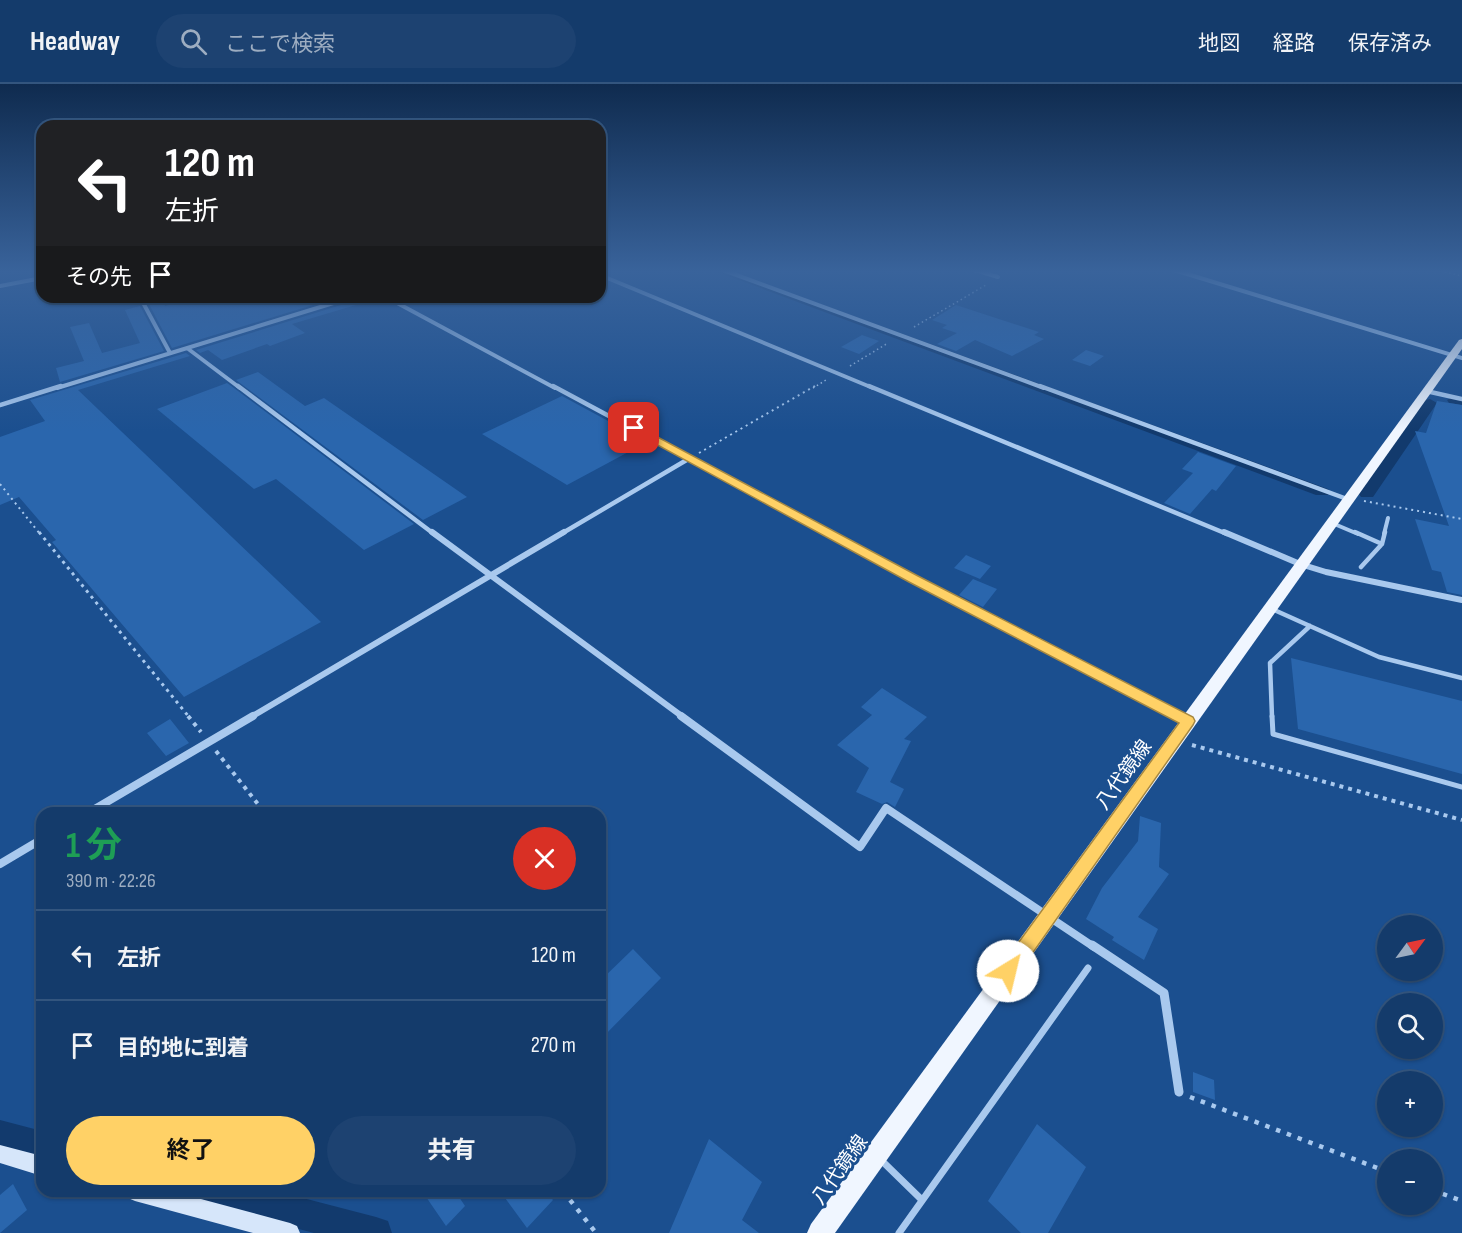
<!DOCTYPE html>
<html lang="ja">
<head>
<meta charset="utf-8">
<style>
	:root { --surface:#143b6b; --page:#1d4271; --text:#f1f3f6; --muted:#9dadc1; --line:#33557e; --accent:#ffd166 }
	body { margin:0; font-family:"Sofia Sans Condensed","Noto Sans JP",sans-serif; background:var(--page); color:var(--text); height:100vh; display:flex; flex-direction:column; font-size:22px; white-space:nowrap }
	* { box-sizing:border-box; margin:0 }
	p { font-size:20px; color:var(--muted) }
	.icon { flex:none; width:33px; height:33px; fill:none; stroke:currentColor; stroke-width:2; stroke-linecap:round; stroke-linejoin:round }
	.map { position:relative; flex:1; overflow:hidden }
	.details { position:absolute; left:36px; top:723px; width:570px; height:390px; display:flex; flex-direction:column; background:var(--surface); border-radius:18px; box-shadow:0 2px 4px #0004,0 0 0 2px var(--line) }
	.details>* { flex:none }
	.hud { position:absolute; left:36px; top:36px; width:570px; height:183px; border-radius:18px; box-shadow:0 2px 4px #0004,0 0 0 2px var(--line); background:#202124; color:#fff; overflow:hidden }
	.needle { width:39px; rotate:57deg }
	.fabs { position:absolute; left:1377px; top:831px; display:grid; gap:12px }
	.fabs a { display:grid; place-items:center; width:66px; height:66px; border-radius:50%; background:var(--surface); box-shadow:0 2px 4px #0004,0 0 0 2px var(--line); font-size:30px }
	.pin { position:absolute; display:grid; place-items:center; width:51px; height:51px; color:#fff; margin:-26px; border-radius:12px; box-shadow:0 3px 9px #0006 }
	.me { position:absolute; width:66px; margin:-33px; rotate:36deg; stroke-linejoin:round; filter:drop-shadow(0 0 4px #0008) }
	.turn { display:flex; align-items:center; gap:21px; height:126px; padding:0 30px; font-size:27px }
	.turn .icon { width:78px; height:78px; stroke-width:2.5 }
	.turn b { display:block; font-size:42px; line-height:51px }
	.then { display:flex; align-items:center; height:57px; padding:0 30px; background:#0003; gap:12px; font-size:22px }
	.round { display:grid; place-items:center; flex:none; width:63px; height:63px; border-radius:32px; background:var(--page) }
	.overview { display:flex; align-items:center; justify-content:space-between; height:102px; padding:0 30px }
	h1 { font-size:36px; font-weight:700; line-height:45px; color:#1e9e55 }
	.action { display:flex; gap:12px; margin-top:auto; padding:12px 30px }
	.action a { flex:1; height:69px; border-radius:36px; background:var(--accent); color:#111; font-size:24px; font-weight:700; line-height:69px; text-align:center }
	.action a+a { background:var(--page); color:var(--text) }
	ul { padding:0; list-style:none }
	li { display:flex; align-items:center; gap:18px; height:90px; padding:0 30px; border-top:2px solid var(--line) }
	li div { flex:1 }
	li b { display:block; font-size:22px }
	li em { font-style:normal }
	header { display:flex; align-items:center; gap:36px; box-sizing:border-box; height:84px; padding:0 30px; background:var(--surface); border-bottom:2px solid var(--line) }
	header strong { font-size:28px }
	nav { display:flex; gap:33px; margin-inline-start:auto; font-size:21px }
	.search { width:420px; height:54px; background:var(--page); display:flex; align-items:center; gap:15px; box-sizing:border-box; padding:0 21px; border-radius:33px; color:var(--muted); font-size:22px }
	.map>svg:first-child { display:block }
</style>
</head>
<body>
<header>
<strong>Headway</strong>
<div class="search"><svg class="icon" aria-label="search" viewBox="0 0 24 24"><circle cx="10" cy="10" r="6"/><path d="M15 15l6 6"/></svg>ここで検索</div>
<nav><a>地図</a><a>経路</a><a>保存済み</a></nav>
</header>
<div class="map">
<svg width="1462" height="1149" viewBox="0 0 1462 1149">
	<rect width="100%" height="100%" fill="#1b4f8f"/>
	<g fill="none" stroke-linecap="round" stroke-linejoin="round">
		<!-- canal -->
		<path fill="#123a6d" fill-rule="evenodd" d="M712,186H727L1328,405L1330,408L1328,411H1316Z
			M1454,312L1462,313V321L1449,319L1447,316Z
			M1430,315L1437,319L1373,413H1361L1359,410L1361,407L1425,316Z
			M0,1036L42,1047V1077L0,1066Z
			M199,1107H276L376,1133L388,1137L392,1149H314L215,1123L204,1118Z"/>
	</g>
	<!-- building -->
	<path fill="#2a66ad" d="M197,213H339L172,264L149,220L163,217L165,222Z
		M357,213H366V218L292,240L305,249L270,262L267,260L222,276L208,266L200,269L196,266L354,217Z
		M956,221L1039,248L1034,251L1044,255L1012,272L975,256L956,267L937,260L957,249L942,244L947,241L932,236Z
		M140,222L164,267L60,298L56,284L84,277L70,243L89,239L102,269L140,259L125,226Z
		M862,251L879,257L859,270L841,263Z
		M1086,266L1104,272L1090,282L1072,276Z
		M186,269L190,272L78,306L321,538L184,613L52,458L56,456L19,413L0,421V353L45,337L30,316Z
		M258,288L305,322L324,314L467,413L423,436L236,296Z
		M227,299L238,307L414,440L364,466L276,395L254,405L157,325Z
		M562,312L647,358L567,401L482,350Z
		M1437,317L1462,321V511L1447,508L1441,488L1432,486L1415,435L1449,442L1415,347L1426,349Z
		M1198,368L1236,382L1216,407L1212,405L1190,430L1164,419L1193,389L1182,385Z
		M966,471L991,482L980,495L954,484Z
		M973,495L997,505L983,523L959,511Z
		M1291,574L1462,617V690L1298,645Z
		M882,604L927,633L904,655L911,657L890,698L904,705L895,723L887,718L882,720L856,708L869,684L837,661L872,631L861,623Z
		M170,635L189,659L166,672L147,649Z
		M1140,732L1161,739L1159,783L1169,790L1138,833L1158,845L1144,876L1112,856L1114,853L1086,835L1102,804L1138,757Z
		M633,865L661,894L600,956V897Z
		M1193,988L1214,996L1215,1016L1193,1008Z
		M1037,1040L1086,1083L1048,1149H1021L988,1117Z
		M709,1055L762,1098L742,1136L759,1149H669Z
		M13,1100L27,1126L0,1149V1111Z
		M422,1107H455L465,1122L446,1142Z
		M500,1107H546L553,1116L527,1144Z"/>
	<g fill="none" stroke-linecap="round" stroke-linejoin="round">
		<!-- path-far4 -->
		<path stroke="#a9c9ee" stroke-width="1.5" stroke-dasharray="1.5 3" stroke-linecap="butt" d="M1436,186L1462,192
			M914,243L986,201
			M850,282L888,259
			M813,304L826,296"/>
		<!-- path-far3 -->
		<path stroke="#a9c9ee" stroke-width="2" stroke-dasharray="2 4" stroke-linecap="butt" d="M699,369L815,302
			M0,400L40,450
			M1364,417L1462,435"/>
		<!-- path-far2 -->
		<path stroke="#a9c9ee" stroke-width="3" stroke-dasharray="3 4.5" stroke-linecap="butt" d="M39,448L189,633"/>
		<!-- path-far1 -->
		<path stroke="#a9c9ee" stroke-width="4" stroke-dasharray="4 5" stroke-linecap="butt" d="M188,632L201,648
			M1192,661L1462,736
			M216,667L265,729"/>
		<!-- path -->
		<path stroke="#a9c9ee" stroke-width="4.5" stroke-dasharray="4.5 7" stroke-linecap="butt" d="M1190,1013L1388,1088
			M1432,1106L1462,1117
			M563,1107L596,1149"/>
		<!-- lane-far3 -->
		<path stroke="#a9c9ee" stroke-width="4" d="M1332,439L1358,450
			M1384,450L1388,434"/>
		<!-- lane-far2 -->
		<path stroke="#a9c9ee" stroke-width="4.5" d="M1355,448L1382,460
			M1361,483L1382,460L1385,448
			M1272,525L1379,573L1462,594
			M1272,633L1270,579L1310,542"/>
		<!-- lane-far1 -->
		<path stroke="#a9c9ee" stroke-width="5" d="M1272,632L1273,650L1462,703"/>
		<!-- lane -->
		<path stroke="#a9c9ee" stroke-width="7" d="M881,1076L922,1116
			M899,1149L1088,884"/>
		<!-- street-far4 -->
		<path stroke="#a9c9ee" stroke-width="4" d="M723,186L1044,304
			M975,186L998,193
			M1174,186L1462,274
			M600,191L873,304
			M0,202L42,194
			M140,213L170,269
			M386,213L555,304
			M187,264L240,304
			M57,304L353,213"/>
		<!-- street-far3 -->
		<path stroke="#a9c9ee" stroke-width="4.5" d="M238,302L434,450
			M553,302L829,450
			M869,302L1227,450
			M1040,302L1347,415
			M1426,307L1462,315
			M0,321L61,302
			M561,450L690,374"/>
		<!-- street-far2 -->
		<path stroke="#a9c9ee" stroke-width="6" d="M432,448L683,633
			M826,448L1180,633
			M1224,448L1300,480L1326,488L1462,516
			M251,633L564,448"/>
		<!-- street-far1 -->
		<path stroke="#a9c9ee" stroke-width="8" d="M681,632L860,763L886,724L1094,863
			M1177,632L1187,637
			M88,729L253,632
			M0,780L42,755"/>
		<!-- street -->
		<path stroke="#a9c9ee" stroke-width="9" d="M1092,861L1164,909L1179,1008"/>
		<!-- secondary -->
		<path fill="#d6e6fa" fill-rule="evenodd" d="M0,1061L42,1072V1092L0,1079Z
			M125,1107H171L290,1139L297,1142L300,1149H253L135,1117L128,1114Z"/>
		<!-- primary -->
		<path fill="#f0f6ff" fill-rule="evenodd" d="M1462,255V265L835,1149H807L811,1140L1459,256Z"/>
	</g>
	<!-- sky -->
	<linearGradient id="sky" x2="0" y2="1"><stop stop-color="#0f2b4f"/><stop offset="0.54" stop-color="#39639b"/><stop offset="1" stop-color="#39639b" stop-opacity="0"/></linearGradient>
	<rect width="1462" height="347" fill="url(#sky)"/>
	<!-- route -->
	<path fill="#ffd166" stroke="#a68842" stroke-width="1.5" d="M630,342H637L918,492L1193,633L1195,637L1193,641L1015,894L1008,897L1002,894L999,887L1002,881L1179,639L909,498L630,346Z"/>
	<g text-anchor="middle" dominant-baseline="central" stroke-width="6" stroke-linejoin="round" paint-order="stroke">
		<!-- street labels -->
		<g font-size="20" fill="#fff" stroke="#1b4f8f">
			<text transform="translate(1124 691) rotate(-54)">八代鏡線</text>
			<text transform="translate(840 1086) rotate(-54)">八代鏡線</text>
		</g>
	</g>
</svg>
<div class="fabs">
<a><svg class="needle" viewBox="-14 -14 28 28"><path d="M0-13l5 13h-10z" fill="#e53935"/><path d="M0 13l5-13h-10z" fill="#9dadc1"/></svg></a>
<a><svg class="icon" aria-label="search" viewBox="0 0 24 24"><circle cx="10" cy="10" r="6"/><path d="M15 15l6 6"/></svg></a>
<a>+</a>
<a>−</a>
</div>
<div class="pin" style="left:634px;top:344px;background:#d93025"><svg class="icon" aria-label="arrive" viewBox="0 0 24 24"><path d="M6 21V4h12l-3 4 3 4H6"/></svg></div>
<svg class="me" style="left:1008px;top:887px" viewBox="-20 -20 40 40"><circle r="19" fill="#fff"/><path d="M0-13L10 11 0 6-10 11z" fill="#ffd166"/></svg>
<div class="hud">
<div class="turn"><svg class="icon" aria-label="left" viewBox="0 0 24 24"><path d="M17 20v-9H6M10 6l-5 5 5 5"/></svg><div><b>120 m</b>左折</div></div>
<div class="then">その先<svg class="icon" aria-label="arrive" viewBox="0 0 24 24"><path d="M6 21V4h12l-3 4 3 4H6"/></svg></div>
</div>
<section class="details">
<div class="overview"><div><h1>1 分</h1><p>390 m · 22:26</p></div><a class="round" style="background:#d93025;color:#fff"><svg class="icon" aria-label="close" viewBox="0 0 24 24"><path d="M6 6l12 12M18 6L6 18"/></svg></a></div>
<ul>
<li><svg class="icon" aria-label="left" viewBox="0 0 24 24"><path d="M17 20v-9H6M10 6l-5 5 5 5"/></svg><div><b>左折</b></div><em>120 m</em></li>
<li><svg class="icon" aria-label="arrive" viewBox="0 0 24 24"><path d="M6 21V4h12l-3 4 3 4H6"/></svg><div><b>目的地に到着</b></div><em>270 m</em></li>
</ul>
<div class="action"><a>終了</a><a>共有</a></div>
</section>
</div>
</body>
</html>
